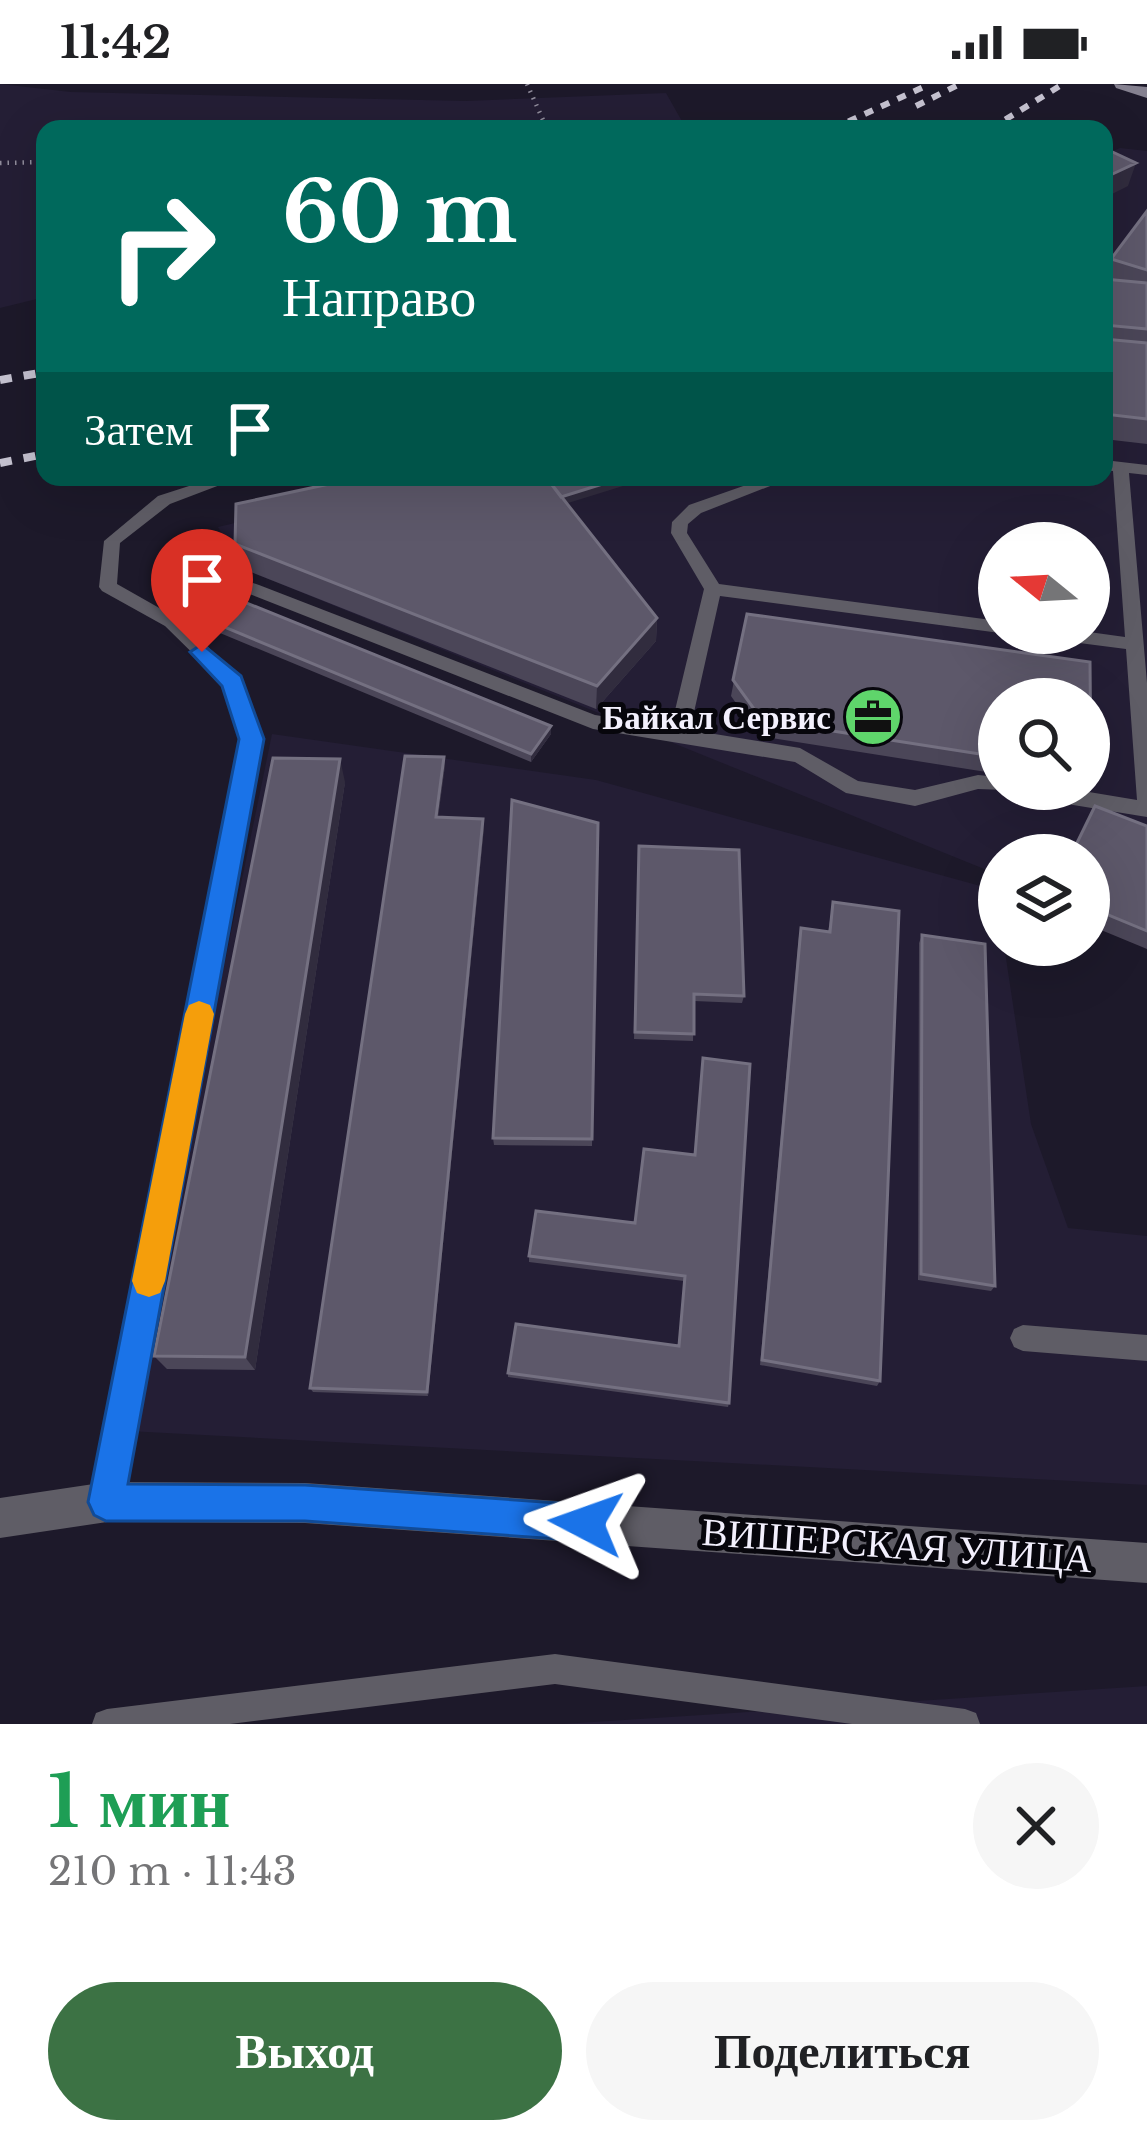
<!DOCTYPE html>
<html lang="ru">
<head>
<meta charset="utf-8">
<style>
	:root { --surface:#fff; --page:#f6f6f6; --text:#202124; --muted:#757577; --accent:#3c7244 }
	body { margin:0; font-family:"Libre Baskerville",serif; background:var(--page); color:var(--text); height:100vh; display:flex; flex-direction:column; font-size:45px; white-space:nowrap }
	* { box-sizing:border-box; margin:0 }
	p { font-size:39px; color:var(--muted) }
	.icon { flex:none; width:66px; height:66px; fill:none; stroke:currentColor; stroke-width:2; stroke-linecap:round; stroke-linejoin:round }
	.map { position:relative; height:1640px; overflow:hidden }
	.sheet { display:flex; flex-direction:column; background:var(--surface); flex:1 }
	.sheet>* { flex:none }
	.guide { position:absolute; left:36px; top:36px; width:1077px; height:366px; border-radius:24px; box-shadow:0 12px 48px #0002; background:#00695c; color:#fff; overflow:hidden }
	.needle { width:78px; rotate:288deg }
	.tools { position:absolute; left:978px; top:438px; display:grid; gap:24px }
	.tools a { display:grid; place-items:center; width:132px; height:132px; border-radius:50%; background:var(--surface); box-shadow:0 12px 48px #0002; font-size:60px }
	.pin { position:absolute; display:grid; place-items:center; width:102px; height:102px; color:#fff; margin:-123px -51px; border-radius:50% 50% 50% 0; rotate:-45deg; box-shadow:0 0 12px #0007 }
	.pin .icon { rotate:45deg }
	.me { position:absolute; width:132px; margin:-66px; rotate:274deg; stroke-linejoin:round; filter:drop-shadow(0 0 9px #0008) }
	.turn { display:flex; align-items:center; gap:42px; height:252px; padding:0 48px; font-size:54px }
	.turn .icon { width:156px; height:156px; stroke-width:2.5 }
	.turn b { display:block; font-size:84px; line-height:102px }
	.then { display:flex; align-items:center; height:114px; padding:0 48px; background:#0003; gap:24px; font-size:45px }
	.round { display:grid; place-items:center; flex:none; width:126px; height:126px; border-radius:63px; background:var(--page) }
	.summary { display:flex; align-items:center; justify-content:space-between; height:204px; padding:0 48px }
	h1 { font-size:72px; font-weight:800; line-height:90px; color:#1e9e55 }
	.button { display:flex; gap:24px; margin-top:auto; padding:24px 48px }
	.button a { flex:1; height:138px; border-radius:72px; background:var(--accent); color:#fff; font-size:48px; font-weight:800; line-height:138px; text-align:center }
	.button a+a { background:var(--page); color:var(--text) }
	.status { display:flex; justify-content:space-between; align-items:center; height:84px; padding:0 60px; background:var(--surface); direction:ltr }
	.status svg { height:33px; fill:currentColor }
	.map>svg:first-child { display:block }
</style>
</head>
<body>
<div class="status"><b>11:42</b><svg viewBox="0 0 49 12"><path d="M0 12V9h3v3zM5 12V6h3v6zM10 12V3h3v9zM15 12V0h3v12zM26 1h20v11H26zM47 4h2v5h-2z"/></svg></div>
<div class="map">
<svg width="1147" height="1640" viewBox="0 0 1147 1640">
	<rect width="100%" height="100%" fill="#1d192a"/>
	<!-- built -->
	<path fill="#241e35" fill-rule="evenodd" d="M0,0L71,8L466,17L666,9L683,39L669,45H45V213L0,224Z
		M1120,64L1147,67V852L1089,771H999V791L241,484L218,443L432,393H1104V71ZM999,459H1089V549H999ZM999,615H1089V705H999Z
		M272,650L596,696L995,806L999,861H1004L1031,1040L1068,1144L1147,1152V1401L128,1347Z
		M1147,1602V1640H562Z"/>
	<g fill="none" stroke-linecap="round" stroke-linejoin="round">
		<!-- path -->
		<path stroke="#918d9c" stroke-width="4.5" stroke-dasharray="1.5 6" stroke-linecap="butt" d="M527,0L547,45
			M0,79L45,78"/>
		<!-- service -->
		<path fill="#5f5d66" fill-rule="evenodd" d="M1104,376L1147,381V391L1129,389L1147,599V733L1024,713L1014,705H1071L1137,716L1126,565L1048,555L1039,549L1089,548L1125,553L1113,387L1104,386Z
			M217,393H241L170,420L120,459L117,500L177,534L240,593L261,655L121,1418L117,1428L107,1432L97,1428L93,1418L241,655L225,601L165,542L102,507L99,503L104,457L158,412Z
			M769,393H793L701,429L688,440L687,449L719,500L999,537L1000,549L720,512L690,646L800,664L858,697L915,706L978,691L999,693V705L1006,706L978,705L915,722L846,709L795,678L593,645L247,509L244,505L253,499L259,501L595,631L671,643L704,505L671,449L672,438L689,421Z
			M1023,1241L1147,1251V1277L1023,1267L1014,1263L1010,1254L1014,1245Z
			M555,1570L965,1625L976,1629L980,1640H852L555,1600L230,1640H92L96,1629L107,1625Z"/>
		<!-- tertiary -->
		<path fill="#5f5d66" fill-rule="evenodd" d="M107,1398L305,1399L1147,1459V1499L305,1439L107,1438L0,1454V1414Z"/>
		<!-- secondary -->
		<path fill="#858190" fill-rule="evenodd" d="M1114,0L1147,3V14L1116,4Z"/>
		<!-- rail-far1 -->
		<path stroke="#c5c2d0" stroke-width="6" stroke-dasharray="9 9" stroke-linecap="butt" d="M916,22L960,0
			M832,45L930,0
			M990,45L1063,0"/>
		<!-- rail -->
		<path stroke="#c5c2d0" stroke-width="8" stroke-dasharray="12 12" stroke-linecap="butt" d="M0,296L45,288
			M0,379L45,370"/>
	</g>
	<!-- wall -->
	<path fill="#4b4658" d="M1147,127V360L1104,355V195L1111,175Z
		M567,420L657,534L656,557L596,625L241,484L235,460Z
		M193,530L551,642V650L531,678L196,539Z
		M747,530L1090,578L1091,688L1089,692V615H999V690L759,652L731,612Z
		M444,673L445,681L438,733L483,735L484,743L428,1312L313,1308L310,1304Z
		M345,698L255,1286L167,1285L154,1272Z
		M598,739L592,1062L494,1061L493,1054Z
		M1147,742V865L1089,841V771Z
		M639,762L744,912L742,919L694,917L693,957L634,955Z
		M833,818L880,1297L877,1302L760,1281L799,852L801,844L828,848Z
		M922,851L995,1202L991,1207L918,1196L919,859Z
		M644,1065L729,1319L728,1323L508,1293V1289L678,1262L684,1197L529,1178V1172L635,1139Z"/>
	<!-- shaded-wall -->
	<path fill="#312c3e" d="M1136,79L1128,102L1104,114V94Z
		M625,393H652L552,424L551,416Z
		M657,534L656,557L596,625L597,602Z
		M551,642V650L531,678V670Z
		M444,673L445,681L437,741L436,733Z
		M340,675L345,698L255,1286L245,1273Z
		M483,735L484,743L428,1312L427,1308Z"/>
	<!-- building -->
	<path fill="#5d586a" stroke="#747081" stroke-width="3" d="M1104,64L1136,79L1104,94Z
		M1147,127V186L1111,175Z
		M1104,195L1147,199V245L1104,241Z
		M1104,255L1147,259V335L1104,330Z
		M362,393H546L657,534L597,602L235,460L236,420Z
		M546,393H625L561,413Z
		M217,507L551,642L531,670L193,530Z
		M747,530L1090,578L1091,688L1089,687V615H999V673L762,636L733,596Z
		M405,672L444,673L436,733L483,735L427,1308L310,1304Z
		M273,674L340,675L245,1273L154,1272Z
		M512,716L598,739L592,1055L493,1054Z
		M1095,722L1147,742V847L1089,823V771H1071Z
		M639,762L739,766L744,912L694,910V950L635,948Z
		M833,818L899,827L880,1297L762,1276L801,844L830,848Z
		M922,851L985,860L995,1202L921,1190Z
		M703,974L750,980L729,1319L508,1289L516,1240L679,1262L685,1192L529,1172L536,1127L635,1139L644,1065L695,1071Z"/>
	<!-- route -->
	<path fill="#1a73e8" stroke="#114b97" stroke-width="3" d="M202,560L241,592L264,655L128,1400L305,1401L586,1421L599,1426L604,1439L599,1452L586,1457L305,1437H106L94,1431L88,1418L239,655L222,602L190,568Z"/>
	<!-- slow -->
	<path fill="#f59e0b" d="M199,917L210,921L214,930L165,1197L160,1209L149,1213L137,1209L132,1197L185,930L189,921Z"/>
	<!-- icons -->
	<defs>
		<g id="office-disc" transform="scale(3)"><circle r="9.5" fill="#5fd56b" stroke="#07060c"/><path d="M-6-3h4V-5.5h4V-3h4V5H-6ZM-1-4.5V-3h2v-1.5ZM-6 0V1H6V0Z" fill="#111"/></g>
	</defs>
	<g fill-rule="evenodd">
		<use href="#office-disc" x="873" y="633"/>
	</g>
	<g text-anchor="middle" dominant-baseline="central" stroke-width="10" stroke-linejoin="round" paint-order="stroke">
		<!-- poi labels -->
		<g font-size="33" font-weight="bold" fill="#f3f0fd" stroke="#07060c" text-anchor="end">
			<text x="831" y="633">Байкал Сервис</text>
		</g>
		<!-- near-street labels -->
		<g font-size="39" fill="#f3f0fd" stroke="#07060c">
			<text transform="translate(897 1461) rotate(4)">ВИШЕРСКАЯ УЛИЦА</text>
		</g>
	</g>
</svg>
<div class="tools">
<a><svg class="needle" viewBox="-14 -14 28 28"><path d="M0-13l5 13h-10z" fill="#e53935"/><path d="M0 13l5-13h-10z" fill="#757577"/></svg></a>
<a><svg class="icon" aria-label="search" viewBox="0 0 24 24"><circle cx="10" cy="10" r="6"/><path d="M15 15l6 6"/></svg></a>
<a><svg class="icon" aria-label="layers" viewBox="0 0 24 24"><path d="M12 4l9 5-9 5-9-5zM3 14l9 5 9-5"/></svg></a>
</div>
<div class="pin" style="left:202px;top:568px;background:#d93025"><svg class="icon" aria-label="arrive" viewBox="0 0 24 24"><path d="M6 21V4h12l-3 4 3 4H6"/></svg></div>
<svg class="me" style="left:586px;top:1439px" viewBox="-20 -20 40 40"><path d="M0-17L14 15 0 8-14 15z" fill="#1a73e8" stroke="#fff" stroke-width="4"/></svg>
<div class="guide">
<div class="turn"><svg class="icon" aria-label="right" viewBox="0 0 24 24"><path d="M7 20v-9h11M14 6l5 5-5 5"/></svg><div><b>60 m</b>Направо</div></div>
<div class="then">Затем<svg class="icon" aria-label="arrive" viewBox="0 0 24 24"><path d="M6 21V4h12l-3 4 3 4H6"/></svg></div>
</div>
</div>
<section class="sheet">
<div class="summary"><div><h1>1 мин</h1><p>210 m · 11:43</p></div><a class="round"><svg class="icon" aria-label="close" viewBox="0 0 24 24"><path d="M6 6l12 12M18 6L6 18"/></svg></a></div>
<div class="button"><a>Выход</a><a>Поделиться</a></div>
</section>
</body>
</html>
